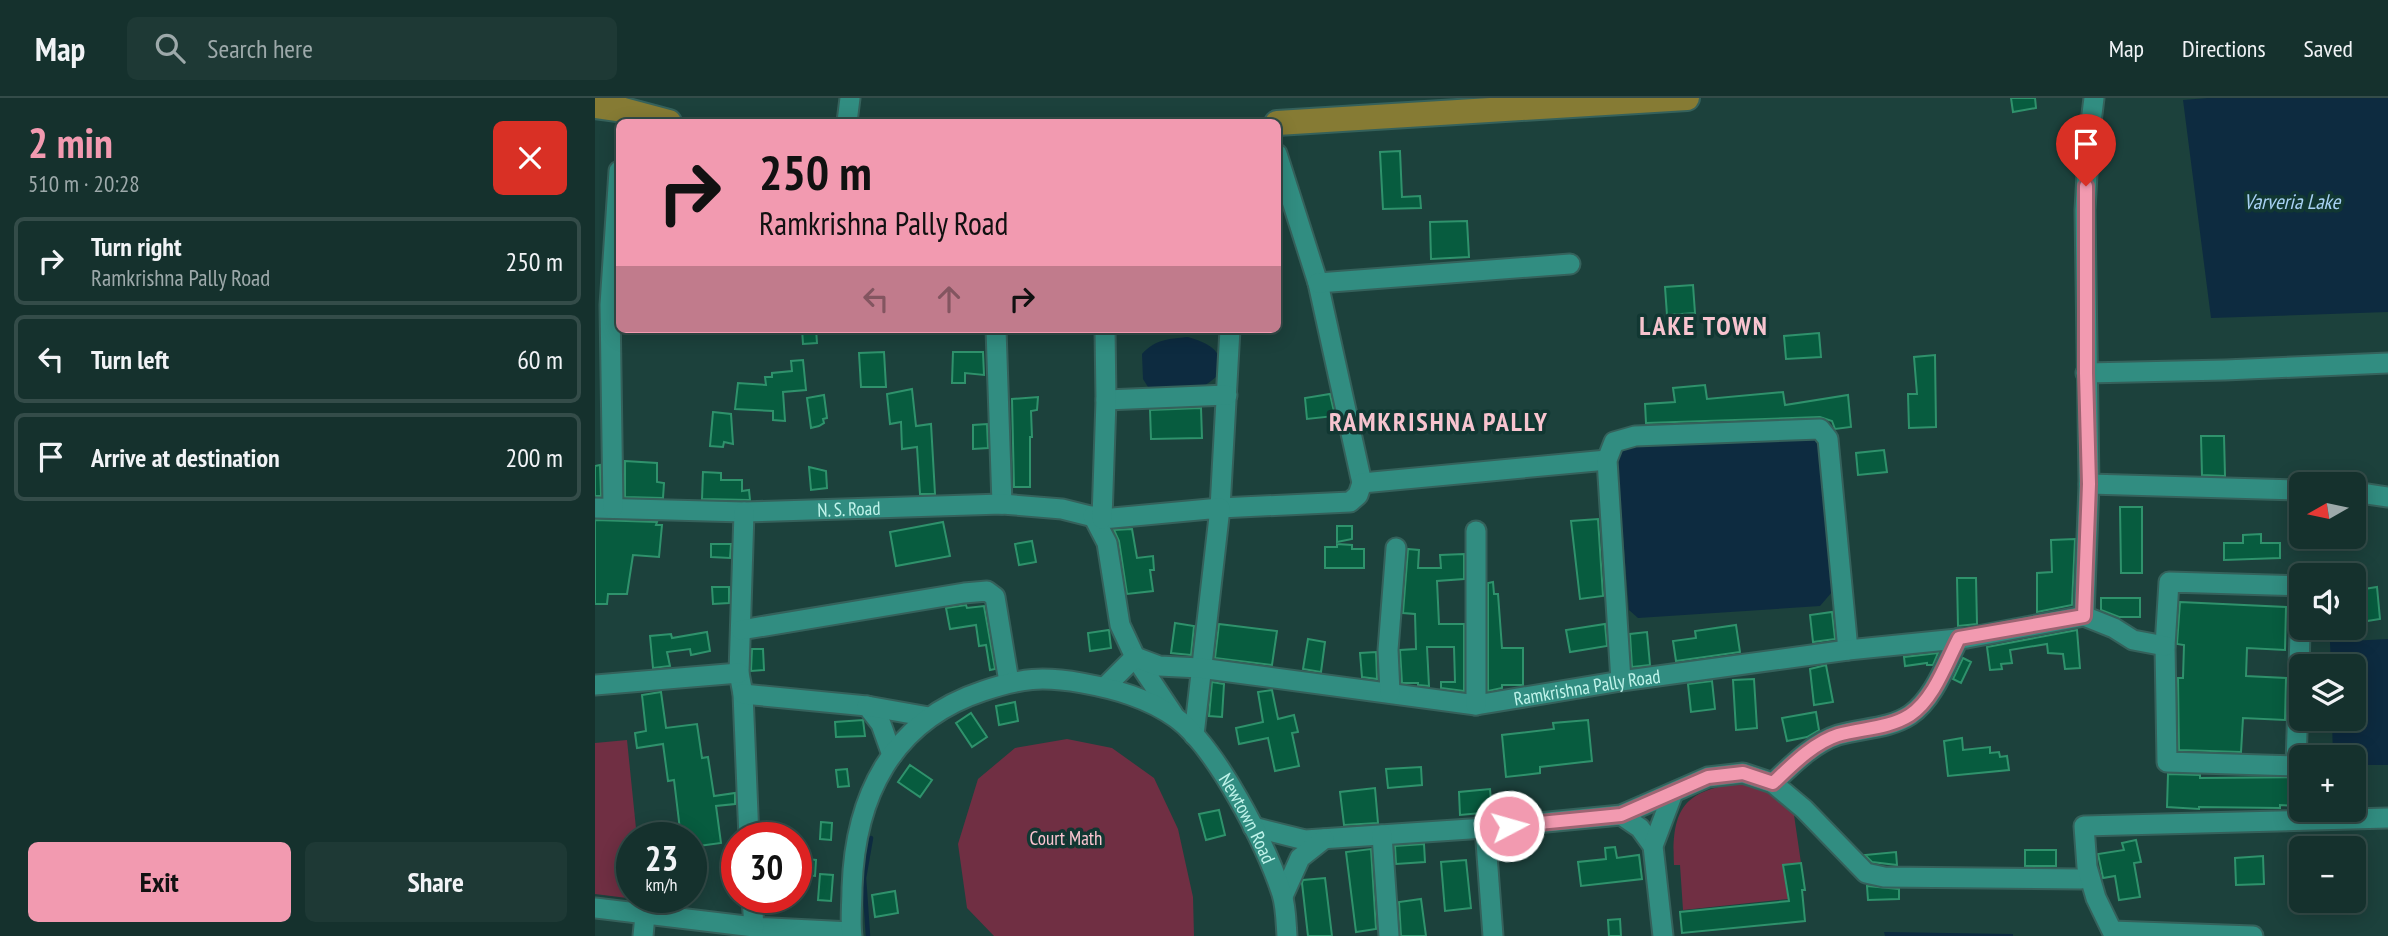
<!DOCTYPE html>
<html lang="en">
<head>
<meta charset="utf-8">
<style>
	:root { --surface:#15312d; --page:#1e3935; --text:#f1f3f6; --muted:#9da9aa; --line:#344c49; --accent:#f29ab0 }
	body { margin:0; font-family:"PT Sans Narrow",sans-serif; background:var(--page); color:var(--text); height:100vh; display:flex; flex-direction:column; font-size:26px; white-space:nowrap }
	* { box-sizing:border-box; margin:0 }
	p { font-size:23px; color:var(--muted) }
	.icon { flex:none; width:38px; height:38px; fill:none; stroke:currentColor; stroke-width:2; stroke-linecap:round; stroke-linejoin:round }
	.map { position:relative; flex:1; overflow:hidden }
	.sheet { display:flex; flex-direction:column; background:var(--surface); width:595px }
	.sheet>* { flex:none }
	.hud { position:absolute; left:21px; top:21px; width:665px; height:214px; border-radius:10px; box-shadow:0 4px 18px #0003,0 0 0 2px var(--line); background:#f29ab0; color:#111; overflow:hidden }
	.needle { width:46px; rotate:261deg }
	.tools { position:absolute; left:1694px; top:374px; display:grid; gap:14px }
	.tools a { display:grid; place-items:center; width:77px; height:77px; border-radius:10px; background:var(--surface); box-shadow:0 4px 18px #0003,0 0 0 2px var(--line); font-size:35px }
	.speed { position:absolute; left:21px; top:724px; display:flex; gap:14px; font-size:35px; font-weight:700; text-align:center }
	.speed>* { display:grid; place-content:center; width:91px; height:91px; border-radius:50%; background:var(--surface); box-shadow:0 4px 18px #0003,0 0 0 2px var(--line); line-height:1 }
	.speed small { font-size:18px; font-weight:400 }
	.speed .limit { border:10px solid #d22; background:#fff; color:#111 }
	.pin { position:absolute; display:grid; place-items:center; width:60px; height:60px; color:#fff; margin:-72px -30px; border-radius:50% 50% 50% 0; rotate:-45deg; box-shadow:0 0 7px #0007 }
	.pin .icon { rotate:45deg }
	.me { position:absolute; width:77px; margin:-38px; rotate:84deg; stroke-linejoin:round; filter:drop-shadow(0 0 5px #0008) }
	.turn { display:flex; align-items:center; gap:24px; height:147px; padding:0 28px; font-size:32px }
	.turn .icon { width:91px; height:91px; stroke-width:2.5 }
	.turn b { display:block; font-size:49px; line-height:60px }
	.lanes { display:flex; align-items:center; height:66px; padding:0 28px; background:#0003; justify-content:center; gap:35px; direction:ltr }
	.lanes .off { opacity:.35 }
	.round { display:grid; place-items:center; flex:none; width:74px; height:74px; border-radius:10px; background:var(--page) }
	.head { display:flex; align-items:center; justify-content:space-between; height:119px; padding:0 28px }
	h1 { font-size:42px; font-weight:600; line-height:52px; color:var(--accent) }
	.action { display:flex; gap:14px; margin-top:auto; padding:14px 28px }
	.action a { flex:1; height:80px; border-radius:10px; background:var(--accent); color:#111; font-size:28px; font-weight:600; line-height:80px; text-align:center }
	.action a+a { background:var(--page); color:var(--text) }
	ul { padding:0; list-style:none }
	li { display:flex; align-items:center; gap:21px; height:88px; margin:0 14px 10px; padding:0 14px; border:4px solid var(--line); border-radius:10px }
	li div { flex:1 }
	li b { display:block; font-size:26px }
	li em { font-style:normal }
	header { display:flex; align-items:center; gap:42px; box-sizing:border-box; height:98px; padding:0 35px; background:var(--surface); border-bottom:2px solid var(--line) }
	header strong { font-size:33px }
	nav { display:flex; gap:38px; margin-inline-start:auto; font-size:24px }
	.search { width:490px; height:63px; background:var(--page); display:flex; align-items:center; gap:18px; box-sizing:border-box; padding:0 24px; border-radius:10px; color:var(--muted); font-size:26px }
	main { display:flex; flex:1; min-height:0 }
	.map>svg:first-child { display:block }
</style>
</head>
<body>
<header>
<strong>Map</strong>
<div class="search"><svg class="icon" aria-label="search" viewBox="0 0 24 24"><circle cx="10" cy="10" r="6"/><path d="M15 15l6 6"/></svg>Search here</div>
<nav><a>Map</a><a>Directions</a><a>Saved</a></nav>
</header>
<main>
<section class="sheet">
<div class="head"><div><h1>2 min</h1><p>510 m · 20:28</p></div><a class="round" style="background:#d93025;color:#fff"><svg class="icon" aria-label="close" viewBox="0 0 24 24"><path d="M6 6l12 12M18 6L6 18"/></svg></a></div>
<ul>
<li><svg class="icon" aria-label="right" viewBox="0 0 24 24"><path d="M7 20v-9h11M14 6l5 5-5 5"/></svg><div><b>Turn right</b><p>Ramkrishna Pally Road</p></div><em>250 m</em></li>
<li><svg class="icon" aria-label="left" viewBox="0 0 24 24"><path d="M17 20v-9H6M10 6l-5 5 5 5"/></svg><div><b>Turn left</b></div><em>60 m</em></li>
<li><svg class="icon" aria-label="arrive" viewBox="0 0 24 24"><path d="M6 21V4h12l-3 4 3 4H6"/></svg><div><b>Arrive at destination</b></div><em>200 m</em></li>
</ul>
<div class="action"><a>Exit</a><a>Share</a></div>
</section>
<div class="map">
<svg width="1793" height="838" viewBox="0 0 1793 838">
	<rect width="100%" height="100%" fill="#1c413c"/>
	<!-- green -->
	<path fill="#702f43" d="M472,641L517,650L559,680L583,731L598,799L599,838H399L372,810L363,746L383,681L420,650Z
		M32,642L42,740H37V800H48V802L0,796V645Z
		M1149,685L1172,687L1198,710L1206,765L1188,768L1193,801L1088,812L1085,767H1079C1076,708 1091,691 1149,685Z"/>
	<!-- water -->
	<path fill="#0d2b40" d="M1613,0H1793V214L1616,220L1588,2Z
		M593,239C612,245 629,251 625,275C600,300 586,295 553,289L548,281L547,256C561,241 573,241 593,239Z
		M1217,337L1224,342L1237,494L1225,508L1043,520L1034,512L1022,364L1025,351L1038,342Z
		M1793,541V667H1759V660H1738L1737,621H1759V569H1736L1735,544Z
		M1289,834L1418,836V838H1290Z"/>
	<g fill="none" stroke-linecap="round" stroke-linejoin="round">
		<!-- stream -->
		<path stroke="#0d2b40" stroke-width="4.5" d="M273,838L269,780L276,740"/>
	</g>
	<!-- building -->
	<path fill="#075c3f" stroke="#2f926c" stroke-width="2" d="M1416,0H1440L1441,10L1418,14Z
		M805,53L807,99L825,98L826,110L788,111L785,54Z
		M872,123L874,159L836,161L835,124Z
		M1098,187L1100,215L1072,217L1070,189Z
		M207,231H221L222,245L208,246Z
		M1224,235L1226,259L1191,261L1189,238Z
		M289,254L291,289H266L264,255Z
		M358,254H388L389,277L370,275V285H357Z
		M1340,257L1341,329L1314,330L1313,296H1322L1319,259Z
		M208,262L211,292L188,294L190,323L178,322V313L140,311L143,285L171,287L170,279H177V275L197,273L196,263Z
		M1110,287L1112,301L1188,294L1190,307L1253,297L1256,329L1240,331L1237,323L1225,319L1051,325L1050,306L1080,304L1078,290Z
		M317,291L321,328L336,326L340,396H325L322,349L307,351L306,324L295,326L292,296Z
		M735,296L740,318L712,321L710,300Z
		M229,297L232,320L228,321L229,325L224,328L216,330L212,300Z
		M443,299L442,312L436,313L437,339H435V389H419L417,301Z
		M606,310L607,340L556,341L555,312Z
		M118,314L136,316L138,346L129,344L128,349L115,348Z
		M392,326L393,350L378,351V327Z
		M1606,338H1629L1630,378L1607,377Z
		M1289,352L1292,374L1263,377L1261,355Z
		M30,363L62,365V384L69,385L68,400L30,399Z
		M5,367L6,398H0V368Z
		M214,369L231,373L232,390L216,392Z
		M108,374L126,375V382H147V393L154,392L155,402L107,401Z
		M1525,409H1547V475H1526Z
		M1003,421L1008,498L985,501L976,423Z
		M0,422L62,424L61,427H67L64,459L38,457L32,496H13L12,506H0Z
		M348,424L355,458L301,468L295,434Z
		M742,428H757V441L742,444Z
		M537,431L542,460L558,458L559,472H555L558,493L532,496L524,443L519,432Z
		M1666,436V445H1685V460L1629,462V445H1648V437Z
		M1480,441L1477,507L1442,514V475L1457,474L1456,442Z
		M437,443L441,464L424,467L420,446Z
		M116,446H136L135,460L116,459Z
		M742,446L757,447V451H769V470H730V449H742Z
		M813,451L824,452L823,470H846L845,457L869,456V481L842,483L844,526H869V593L846,590V584H860L859,549H832L834,588L823,587V585H807L805,552L821,551L820,516L808,515Z
		M1362,480H1381L1382,526L1363,528Z
		M898,484L899,496H903L907,550H928V587H907V590L893,593V485Z
		M117,489H134V505L118,506Z
		M1782,489L1785,521L1772,523L1769,491Z
		M1506,500H1545V519H1524L1506,512Z
		M1585,504L1691,509L1690,552L1652,550L1651,578L1691,580L1690,622L1648,620L1646,654L1584,652L1583,580H1588L1589,547L1582,546Z
		M371,507L372,510L389,508L400,571L395,572L391,547L384,548L381,527L355,531L351,510Z
		M1237,514L1240,541L1218,544L1215,517Z
		M580,525L599,528L596,557L576,555Z
		M624,526L682,533L677,567L620,560Z
		M1010,526L1012,548L975,554L971,532Z
		M1141,527L1145,554L1081,563L1078,543L1101,540L1100,533Z
		M514,532L516,550L495,553L493,535Z
		M1482,532L1485,570L1470,571L1468,556L1453,555L1452,546L1415,552L1417,565L1406,566L1407,571L1395,572L1392,549Z
		M112,534L115,553L96,557L95,551L72,554L75,568L58,570L55,538L76,536L77,540Z
		M1052,534L1055,567L1037,569L1035,536Z
		M713,541L730,544L726,574L708,571Z
		M157,551H168L169,572L156,573Z
		M781,554L782,581L767,579L765,555Z
		M1343,555L1338,567H1332V565L1310,568L1309,559Z
		M1368,560L1376,564L1366,585L1358,581Z
		M1231,567L1238,604L1219,607L1215,571Z
		M1159,581L1162,630L1141,632L1138,582Z
		M1117,583L1120,611L1096,614L1093,586Z
		M617,584L629,586L627,619L614,618Z
		M677,592L683,621L699,617L703,634L697,635L704,668L680,673L673,640L644,646L641,630L668,624L663,594Z
		M66,594L71,630L102,626L107,660L113,659L119,698L140,695V706L121,708L126,745L96,749V740H86L79,682L73,683L68,646L42,650L40,635L51,633L47,597Z
		M420,604L423,623L404,627L401,608Z
		M1221,614L1224,632L1212,639L1192,643L1187,620Z
		M376,615L392,639L377,649L361,625Z
		M268,622L270,638L241,639L240,624Z
		M993,622L997,663L945,669V675L911,679L907,637L959,631L958,625Z
		M1367,640L1368,652L1395,649V655L1404,654L1405,659L1412,658L1414,672L1353,678L1349,643Z
		M315,667L337,682L325,699L303,684Z
		M826,669L827,687L793,690L791,671Z
		M252,671L254,688L243,689L241,672Z
		M1573,676L1605,677V680L1706,679V708L1685,707V710L1604,709V711L1572,709Z
		M780,690L783,725L749,727L745,694Z
		M895,691L897,714L865,717L864,694Z
		M624,712L630,737L611,742L604,716Z
		M226,724L237,725L236,742L225,741Z
		M1733,740H1757V751H1733Z
		M1541,742L1546,764L1539,765L1545,799L1524,802L1520,778L1508,780L1503,756L1529,752L1527,745Z
		M829,746L830,764L801,766L800,748Z
		M1020,749L1022,760L1044,757L1047,781L986,788L983,764L1011,761L1010,750Z
		M776,751L781,831L761,834L751,754Z
		M1430,752H1461V768H1430Z
		M1301,754L1302,767L1277,764L1270,757Z
		M1668,758L1669,786L1641,787L1640,760Z
		M201,760L221,762L220,778L201,776Z
		M871,762L876,810L850,813L846,764Z
		M96,765L110,767L108,779L96,777Z
		M1206,765L1210,792H1207L1210,823L1087,835L1085,814L1194,803L1188,767Z
		M225,776L238,777L236,803L223,802Z
		M730,780L737,838H713L707,785L708,782Z
		M1272,788L1304,791V801L1273,802Z
		M300,793L303,815L280,819L277,797Z
		M826,801L831,838H806L804,804Z
		M1025,821L1026,838H1014L1013,822Z"/>
	<g fill="none" stroke-linecap="round" stroke-linejoin="round">
		<!-- minor casing -->
		<g stroke="#35615b" stroke-width="23">
			<g id="minor">
				<path d="M252,24L255,0"/>
				<path d="M682,56L723,185L767,385"/>
				<path d="M723,185L975,166"/>
				<path d="M401,231L407,406"/>
				<path d="M635,231L625,410L755,404L763,397L767,385L1012,362"/>
				<path d="M1491,275L1630,272L1793,265"/>
				<path d="M511,302L632,297"/>
				<path d="M1494,386L1706,392"/>
				<path d="M1759,394L1793,399"/>
				<path id="s1" d="M0,410L149,414L407,406L467,411L507,421L625,410L599,637"/>
				<path d="M18,410L15,207L24,73"/>
				<path d="M149,414L144,575L148,596L154,740"/>
				<path d="M498,418L512,445L525,527L540,559L578,616"/>
				<path d="M507,421L511,302L510,231"/>
				<path d="M1706,488L1574,484L1570,548L1572,664L1701,668L1706,502"/>
				<path d="M1489,518L1494,386L1490,112L1494,40L1499,0"/>
				<path d="M1489,518L1519,530L1538,542L1570,548"/>
				<path d="M146,532L369,495L392,493L400,499L414,584"/>
				<path d="M1026,583L1012,362L1019,344L1040,338L1225,331L1233,341L1253,552"/>
				<path d="M0,587L144,575"/>
				<path id="s2" d="M510,589L540,559L564,568L605,570L881,607L1026,583L1253,552L1372,540L1489,518"/>
				<path d="M795,595L793,552L801,450"/>
				<path d="M148,596L272,608L286,626L297,657"/>
				<path d="M881,607V433"/>
				<path d="M272,608L334,619"/>
				<path d="M1178,685L1209,711L1271,775L1289,779L1486,781"/>
				<path d="M1026,717L1045,730L1058,748"/>
				<path d="M658,729L710,742L890,730L1026,717L1113,679L1148,675L1178,685C1196,668 1218,645 1243,637C1266,630 1294,631 1315,617C1339,601 1351,565 1364,540"/>
				<path d="M890,730L898,838"/>
				<path d="M787,737L794,838"/>
				<path d="M688,798L705,760L729,741"/>
				<path d="M157,800L159,829L256,834"/>
				<path d="M0,810L159,829"/>
				<path d="M48,838L50,817"/>
				<path id="s3" d="M257,838C255,822 257,806 257,790C260,698 297,623 388,593C427,580 447,578 487,585C520,591 553,600 581,620C622,650 671,747 687,796C691,809 691,825 692,838"/>
				<path d="M1068,838L1058,748L1078,695"/>
				<path d="M1658,838L1517,833L1501,800L1492,769L1489,728L1793,720"/>
			</g>
		</g>
		<!-- major casing -->
		<g stroke="#35615b" stroke-width="28">
			<path id="major" d="M0,8L29,12L74,24
				M682,25L1092,0"/>
		</g>
		<!-- minor -->
		<use href="#minor" stroke="#318d81" stroke-width="19"/>
		<!-- major -->
		<use href="#major" stroke="#867b34" stroke-width="24"/>
	</g>
	<g fill="none" stroke-linecap="round" stroke-linejoin="round">
		<!-- route casing -->
		<g stroke="#9d6472" stroke-width="18">
			<path id="route" d="M914,728L1026,717L1113,679L1148,675L1178,685C1196,668 1218,645 1243,637C1266,630 1293,631 1315,617C1339,601 1351,565 1364,540L1489,518L1494,386L1491,275V88"/>
		</g>
		<!-- route -->
		<use href="#route" stroke="#f29ab0" stroke-width="12"/>
	</g>
	<g text-anchor="middle" dominant-baseline="central" stroke-width="7" stroke-linejoin="round" paint-order="stroke">
		<!-- street labels -->
		<g font-size="19" fill="#bff3ea" stroke="#113732">
			<text stroke="none"><textPath href="#s1" startOffset="254">N. S. Road</textPath></text>
			<text stroke="none"><textPath href="#s2" startOffset="500">Ramkrishna Pally Road</textPath></text>
			<text stroke="none"><textPath href="#s3" startOffset="628">Newtown Road</textPath></text>
		</g>
		<!-- park labels -->
		<g font-size="19" fill="#fdc6d2" stroke="#113732">
			<text x="471" y="740">Court Math</text>
		</g>
		<!-- water labels -->
		<g font-size="21" font-style="italic" fill="#a8d1f3" stroke="#113732">
			<text x="1697" y="103">Varveria Lake</text>
		</g>
		<!-- district labels -->
		<g font-size="26" font-weight="bold" letter-spacing="2" fill="#f7c4cf" stroke="#113732">
			<text x="1109" y="227">LAKE TOWN</text>
			<text x="844" y="323">RAMKRISHNA PALLY</text>
		</g>
	</g>
</svg>
<div class="tools">
<a><svg class="needle" viewBox="-14 -14 28 28"><path d="M0-13l5 13h-10z" fill="#e53935"/><path d="M0 13l5-13h-10z" fill="#9da9aa"/></svg></a>
<a><svg class="icon" aria-label="sound" viewBox="0 0 24 24"><path d="M4 9h4l5-4v14l-5-4H4zM17 9q2 3 0 6"/></svg></a>
<a><svg class="icon" aria-label="layers" viewBox="0 0 24 24"><path d="M12 4l9 5-9 5-9-5zM3 14l9 5 9-5"/></svg></a>
<a>+</a>
<a>−</a>
</div>
<div class="speed"><div>23<small>km/h</small></div><div class="limit">30</div></div>
<div class="pin" style="left:1491px;top:88px;background:#d93025"><svg class="icon" aria-label="arrive" viewBox="0 0 24 24"><path d="M6 21V4h12l-3 4 3 4H6"/></svg></div>
<svg class="me" style="left:914px;top:728px" viewBox="-20 -20 40 40"><circle r="17" fill="#f29ab0" stroke="#fff" stroke-width="3"/><path d="M0-11L8 9 0 5-8 9z" fill="#fff"/></svg>
<div class="hud">
<div class="turn"><svg class="icon" aria-label="right" viewBox="0 0 24 24"><path d="M7 20v-9h11M14 6l5 5-5 5"/></svg><div><b>250 m</b>Ramkrishna Pally Road</div></div>
<div class="lanes"><svg class="icon off" aria-label="left" viewBox="0 0 24 24"><path d="M17 20v-9H6M10 6l-5 5 5 5"/></svg><svg class="icon off" aria-label="ahead" viewBox="0 0 24 24"><path d="M12 20V5M6 11l6-6 6 6"/></svg><svg class="icon" aria-label="right" viewBox="0 0 24 24"><path d="M7 20v-9h11M14 6l5 5-5 5"/></svg></div>
</div>
</div>
</main>
</body>
</html>
